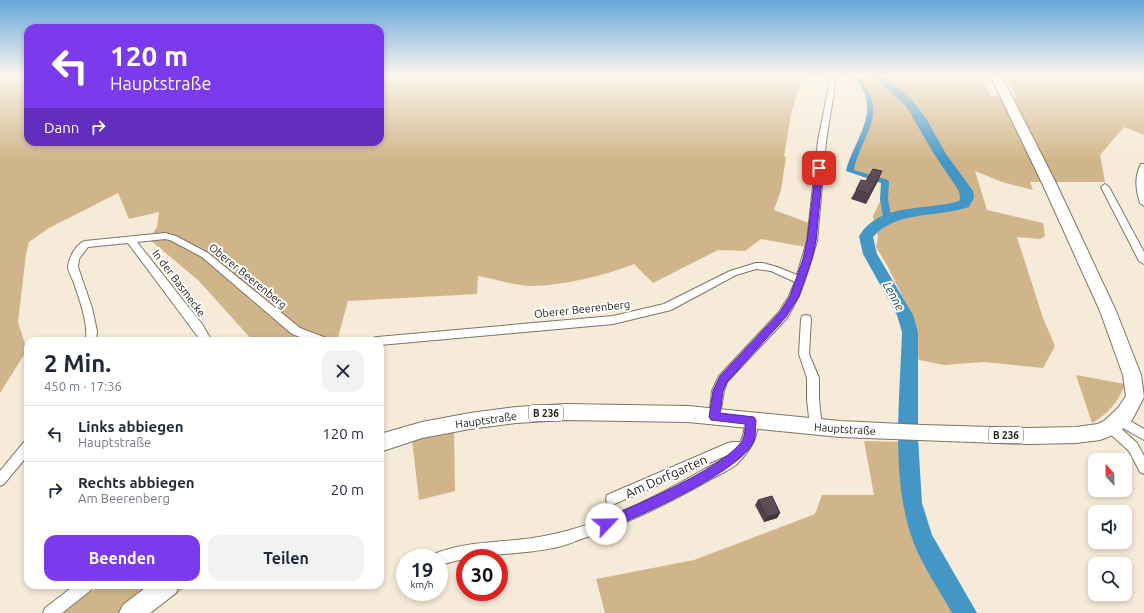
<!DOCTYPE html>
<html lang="de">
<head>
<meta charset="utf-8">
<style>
	:root { --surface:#fff; --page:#f2f2f3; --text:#1f2937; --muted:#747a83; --line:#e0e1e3; --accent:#7c3aed }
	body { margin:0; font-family:Ubuntu,sans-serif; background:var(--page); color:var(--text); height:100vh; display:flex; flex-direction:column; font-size:15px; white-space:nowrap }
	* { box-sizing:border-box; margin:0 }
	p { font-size:13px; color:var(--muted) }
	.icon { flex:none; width:22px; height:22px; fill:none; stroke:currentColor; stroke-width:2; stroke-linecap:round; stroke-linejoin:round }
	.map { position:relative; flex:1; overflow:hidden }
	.panel { position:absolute; left:24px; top:337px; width:360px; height:252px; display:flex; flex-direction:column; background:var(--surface); border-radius:12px; box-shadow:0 2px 6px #0003 }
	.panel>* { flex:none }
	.top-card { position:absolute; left:24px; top:24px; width:360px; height:122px; border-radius:12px; box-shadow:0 2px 6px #0003; background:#7c3aed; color:#fff; overflow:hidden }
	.needle { width:26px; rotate:338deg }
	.tools { position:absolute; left:1088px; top:453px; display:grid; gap:8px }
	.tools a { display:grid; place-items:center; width:44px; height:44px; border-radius:8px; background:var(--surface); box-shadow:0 2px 6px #0003; font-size:20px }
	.speed { position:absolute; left:396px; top:549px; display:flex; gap:8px; font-size:20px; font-weight:700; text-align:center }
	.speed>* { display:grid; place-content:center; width:52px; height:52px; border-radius:50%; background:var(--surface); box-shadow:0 2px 6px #0003; line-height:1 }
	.speed small { font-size:10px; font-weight:400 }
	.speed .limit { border:6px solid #d22; background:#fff; color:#111 }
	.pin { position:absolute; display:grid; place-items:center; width:34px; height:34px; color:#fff; margin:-17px; border-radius:8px; box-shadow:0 2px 6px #0006 }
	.me { position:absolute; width:44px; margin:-22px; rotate:66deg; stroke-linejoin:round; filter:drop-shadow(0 0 3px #0008) }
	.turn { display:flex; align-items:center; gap:14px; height:84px; padding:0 20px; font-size:18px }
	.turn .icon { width:52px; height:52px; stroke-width:2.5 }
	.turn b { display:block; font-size:28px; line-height:34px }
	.then { display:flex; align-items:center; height:38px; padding:0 20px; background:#0003; gap:8px; font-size:15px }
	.round { display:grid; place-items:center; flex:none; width:42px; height:42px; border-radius:12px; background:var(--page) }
	.overview { display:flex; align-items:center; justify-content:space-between; height:68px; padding:0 20px }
	h1 { font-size:24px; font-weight:700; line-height:30px }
	.cta { display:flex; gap:8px; margin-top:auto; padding:8px 20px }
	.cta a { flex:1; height:46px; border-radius:12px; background:var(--accent); color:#fff; font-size:16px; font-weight:700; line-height:46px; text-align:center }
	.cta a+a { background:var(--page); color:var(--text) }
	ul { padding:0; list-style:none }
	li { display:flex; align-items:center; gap:12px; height:56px; padding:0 20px; border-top:1px solid var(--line) }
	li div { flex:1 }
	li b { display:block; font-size:15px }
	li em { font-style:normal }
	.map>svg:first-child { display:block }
</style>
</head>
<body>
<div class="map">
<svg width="1144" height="613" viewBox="0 0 1144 613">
	<rect width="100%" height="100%" fill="#f6ead8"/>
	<!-- green -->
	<path fill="#d1b58a" d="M0,75H28V142H380V75H803L791,114L784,156L786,157L781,190L774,210L809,223L806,247L761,239L745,251L718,250L653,283L634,264C608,275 560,286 532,286C516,286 495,279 478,276L477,294L348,301L337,341H253L199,281L149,239L157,227L159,212L129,219L118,193L49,228L29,242L26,254L18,322L27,350L0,393Z
		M854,75H980L991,96L1017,98L1004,75H1144V135L1124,127L1100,155L1105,182H1030L1033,190L1002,182L975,171L987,210L1043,223L1045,236L1040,239L1017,237L1043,318L1055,346L1043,368L983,362L944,365L919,360L907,306L888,267L876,247L878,237L873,216L885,191V183L882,180L850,171C853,145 882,117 866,90C863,85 858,80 854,75Z
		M1076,375L1125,384C1119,401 1108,414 1092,423Z
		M454,431L455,491L419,500L412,440Z
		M864,441L904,442L905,499L917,541L956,613H605L596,579L694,560L815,514L822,495H874Z
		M101,585H188L152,613H60Z"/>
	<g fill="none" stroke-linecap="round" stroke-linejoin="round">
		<!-- canal -->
		<path fill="#4497c5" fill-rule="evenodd" d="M851,75H857C891,115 863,130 854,170L888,180L889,182L888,199L891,216L888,223L885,224L881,221L883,216L880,199L881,183L846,171C852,145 877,117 863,90C860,85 855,80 851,75Z"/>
		<!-- river -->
		<path fill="#4497c5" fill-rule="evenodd" d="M871,75H883L914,102L927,120L946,154L973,191L974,198L969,207C937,218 897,210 873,237L877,254L913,315L918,332V439L922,503L932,535L977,613H952C940,591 921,564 913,541C890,479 900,397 902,332L897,315L863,254L859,236C880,202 926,211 959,201L960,198L959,191L934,154L906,106Z"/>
		<!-- street casing -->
		<g stroke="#7f7564" stroke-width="2">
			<path id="street" d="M828,75H834L835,85L826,141L817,241L805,280L799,296L787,318L727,382L724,391L719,421L715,422L711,421L709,417L712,391L719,376L779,312L789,296L795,282L771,271L756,269L736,275L671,310L613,324L380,345V341H372L373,338L377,337L613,316L664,304L730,271L756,263H763L777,267L797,275L807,241L818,141L829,85Z
				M1141,164H1144V206L1140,203C1136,190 1134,177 1141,164Z
				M1105,184L1109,187L1144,252V264L1139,261L1101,187Z
				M165,233L176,236L208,253L300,328L326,338L327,341H311L292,334L202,257L170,240L165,239L137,242L202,324L212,341H201L128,243L88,247L79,259L78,267L92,308L97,331L96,341H86C88,321 80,302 74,283C72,278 68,271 68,266C69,257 77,243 85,241Z
				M806,315L810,316L811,319L809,354L819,378V399L822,427L820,431L816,432L812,431L810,427L807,399V378L799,354L801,319L802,316Z
				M751,415L755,416C763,433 748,453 737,464C729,471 717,475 708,481C669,503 629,523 587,537C577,540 568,545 558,547C519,556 476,552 439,566V558H433L434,554C466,541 499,543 533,538C592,529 649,501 701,471C710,466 723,461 730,454L612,505L607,503L606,499L607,495L728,443L732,442H740C746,435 743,425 747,416Z
				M1120,415L1144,429V440L1116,424L1114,420L1116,416Z
				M1111,422L1115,423L1137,443L1144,456V474L1140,472L1129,451L1107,431L1105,427L1107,423Z
				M28,441V455L4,484L0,486V471L24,442Z
				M75,585H93L91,590L62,613H43L45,608Z"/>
		</g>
		<!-- primary casing -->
		<g stroke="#7f7564" stroke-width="2">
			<path id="primary" d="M990,75H1001L1056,183L1116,311L1141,375L1144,397L1132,420L1118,433L1100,440L1076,443L1028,444L840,437L688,422L565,420L516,423L470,429L422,438L380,452V434L422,422L470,413L516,407L565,404L688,406L840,421L923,425L1028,428L1076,427L1098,424L1104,421L1118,408L1126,396L1123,375L1100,311L1042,183Z
				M149,585H179L176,593L150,613H119L123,605Z"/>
		</g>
		<!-- street -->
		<use href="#street" fill="#fff" fill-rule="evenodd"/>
		<!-- primary -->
		<use href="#primary" fill="#fff" fill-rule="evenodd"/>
	</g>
	<!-- wall -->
	<path fill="#504149" d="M882,171L866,204L851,199L856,190L866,181Z
		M758,500L780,513L777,518L764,522L755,505Z"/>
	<!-- shaded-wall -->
	<path fill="#41353c" d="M882,171L878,181L866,204L870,194Z
		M780,513L777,518L764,522L767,517Z"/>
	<!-- building -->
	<path fill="#5d4c55" stroke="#41353c" d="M873,169L882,171L870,194L856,190L861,180L866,181Z
		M772,496L780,513L767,517L758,500Z"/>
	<!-- sky -->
	<linearGradient id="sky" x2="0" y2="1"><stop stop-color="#66a8da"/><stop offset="0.47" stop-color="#fbf6ed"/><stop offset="1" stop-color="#fbf6ed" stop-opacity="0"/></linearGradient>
	<rect width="1144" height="161" fill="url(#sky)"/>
	<!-- route -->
	<path fill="#7c3aed" stroke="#51269a" d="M819,166L823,168L816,241L812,259L799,296L786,317L727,382L723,391L720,413L754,417L756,420C755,427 756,435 754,441C742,471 637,517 606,530L601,528L600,524L601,520C632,507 729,466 743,439C745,435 745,429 745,424L711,420L709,417L713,391L720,376L780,312L790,296L803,259L807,241L816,168Z"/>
	<g text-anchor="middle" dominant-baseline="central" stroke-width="4" stroke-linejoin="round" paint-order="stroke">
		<!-- shield labels -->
		<g fill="#fff" stroke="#66645f" stroke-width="1">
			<rect x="529" y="405" width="34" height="16" rx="3"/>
			<rect x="989" y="427" width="34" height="16" rx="3"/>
		</g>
		<g font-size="10" font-weight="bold" fill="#25211a">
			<text x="546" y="413">B 236</text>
			<text x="1006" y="435">B 236</text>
		</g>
		<!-- street labels -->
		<g font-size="11" fill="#25211a" stroke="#fff">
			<text transform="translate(248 276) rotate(39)">Oberer Beerenberg</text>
			<text transform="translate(179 283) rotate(53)">In der Basmecke</text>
			<text transform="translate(582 309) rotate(-6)">Oberer Beerenberg</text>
			<text transform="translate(486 420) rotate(-8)">Hauptstraße</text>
			<text transform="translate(845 429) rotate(4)">Hauptstraße</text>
		</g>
		<!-- water labels -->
		<g font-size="12" font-style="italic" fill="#15394d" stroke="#fff">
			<text transform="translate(894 296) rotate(61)">Lenne</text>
		</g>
		<!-- near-street labels -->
		<g font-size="13" fill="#25211a" stroke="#fff">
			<text transform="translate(666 476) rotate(-24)">Am Dorfgarten</text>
		</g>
	</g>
</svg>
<div class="tools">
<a><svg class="needle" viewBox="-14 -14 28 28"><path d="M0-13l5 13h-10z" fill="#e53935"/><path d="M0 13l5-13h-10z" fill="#747a83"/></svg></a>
<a><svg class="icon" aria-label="sound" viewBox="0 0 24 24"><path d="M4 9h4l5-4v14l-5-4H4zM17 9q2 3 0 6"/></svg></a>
<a><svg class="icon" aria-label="search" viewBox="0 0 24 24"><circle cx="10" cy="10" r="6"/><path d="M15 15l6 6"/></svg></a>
</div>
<div class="speed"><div>19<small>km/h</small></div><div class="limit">30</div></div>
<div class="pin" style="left:819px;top:168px;background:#d93025"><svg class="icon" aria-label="arrive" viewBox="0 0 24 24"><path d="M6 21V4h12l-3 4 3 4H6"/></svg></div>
<svg class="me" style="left:606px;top:524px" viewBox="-20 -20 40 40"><circle r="19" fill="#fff"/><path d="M0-13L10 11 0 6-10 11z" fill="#7c3aed"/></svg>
<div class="top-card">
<div class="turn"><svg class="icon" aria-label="left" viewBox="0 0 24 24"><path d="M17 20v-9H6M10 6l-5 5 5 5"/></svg><div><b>120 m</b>Hauptstraße</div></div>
<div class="then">Dann<svg class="icon" aria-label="right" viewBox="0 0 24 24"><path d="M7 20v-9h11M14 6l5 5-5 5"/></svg></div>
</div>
<section class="panel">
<div class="overview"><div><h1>2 Min.</h1><p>450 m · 17:36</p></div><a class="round"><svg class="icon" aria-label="close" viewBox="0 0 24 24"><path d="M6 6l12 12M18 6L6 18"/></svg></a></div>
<ul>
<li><svg class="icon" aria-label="left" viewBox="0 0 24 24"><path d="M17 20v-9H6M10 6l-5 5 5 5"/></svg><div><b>Links abbiegen</b><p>Hauptstraße</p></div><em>120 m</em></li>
<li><svg class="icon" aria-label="right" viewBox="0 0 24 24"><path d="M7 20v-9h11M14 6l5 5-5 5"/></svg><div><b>Rechts abbiegen</b><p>Am Beerenberg</p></div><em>20 m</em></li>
</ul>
<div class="cta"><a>Beenden</a><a>Teilen</a></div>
</section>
</div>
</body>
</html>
